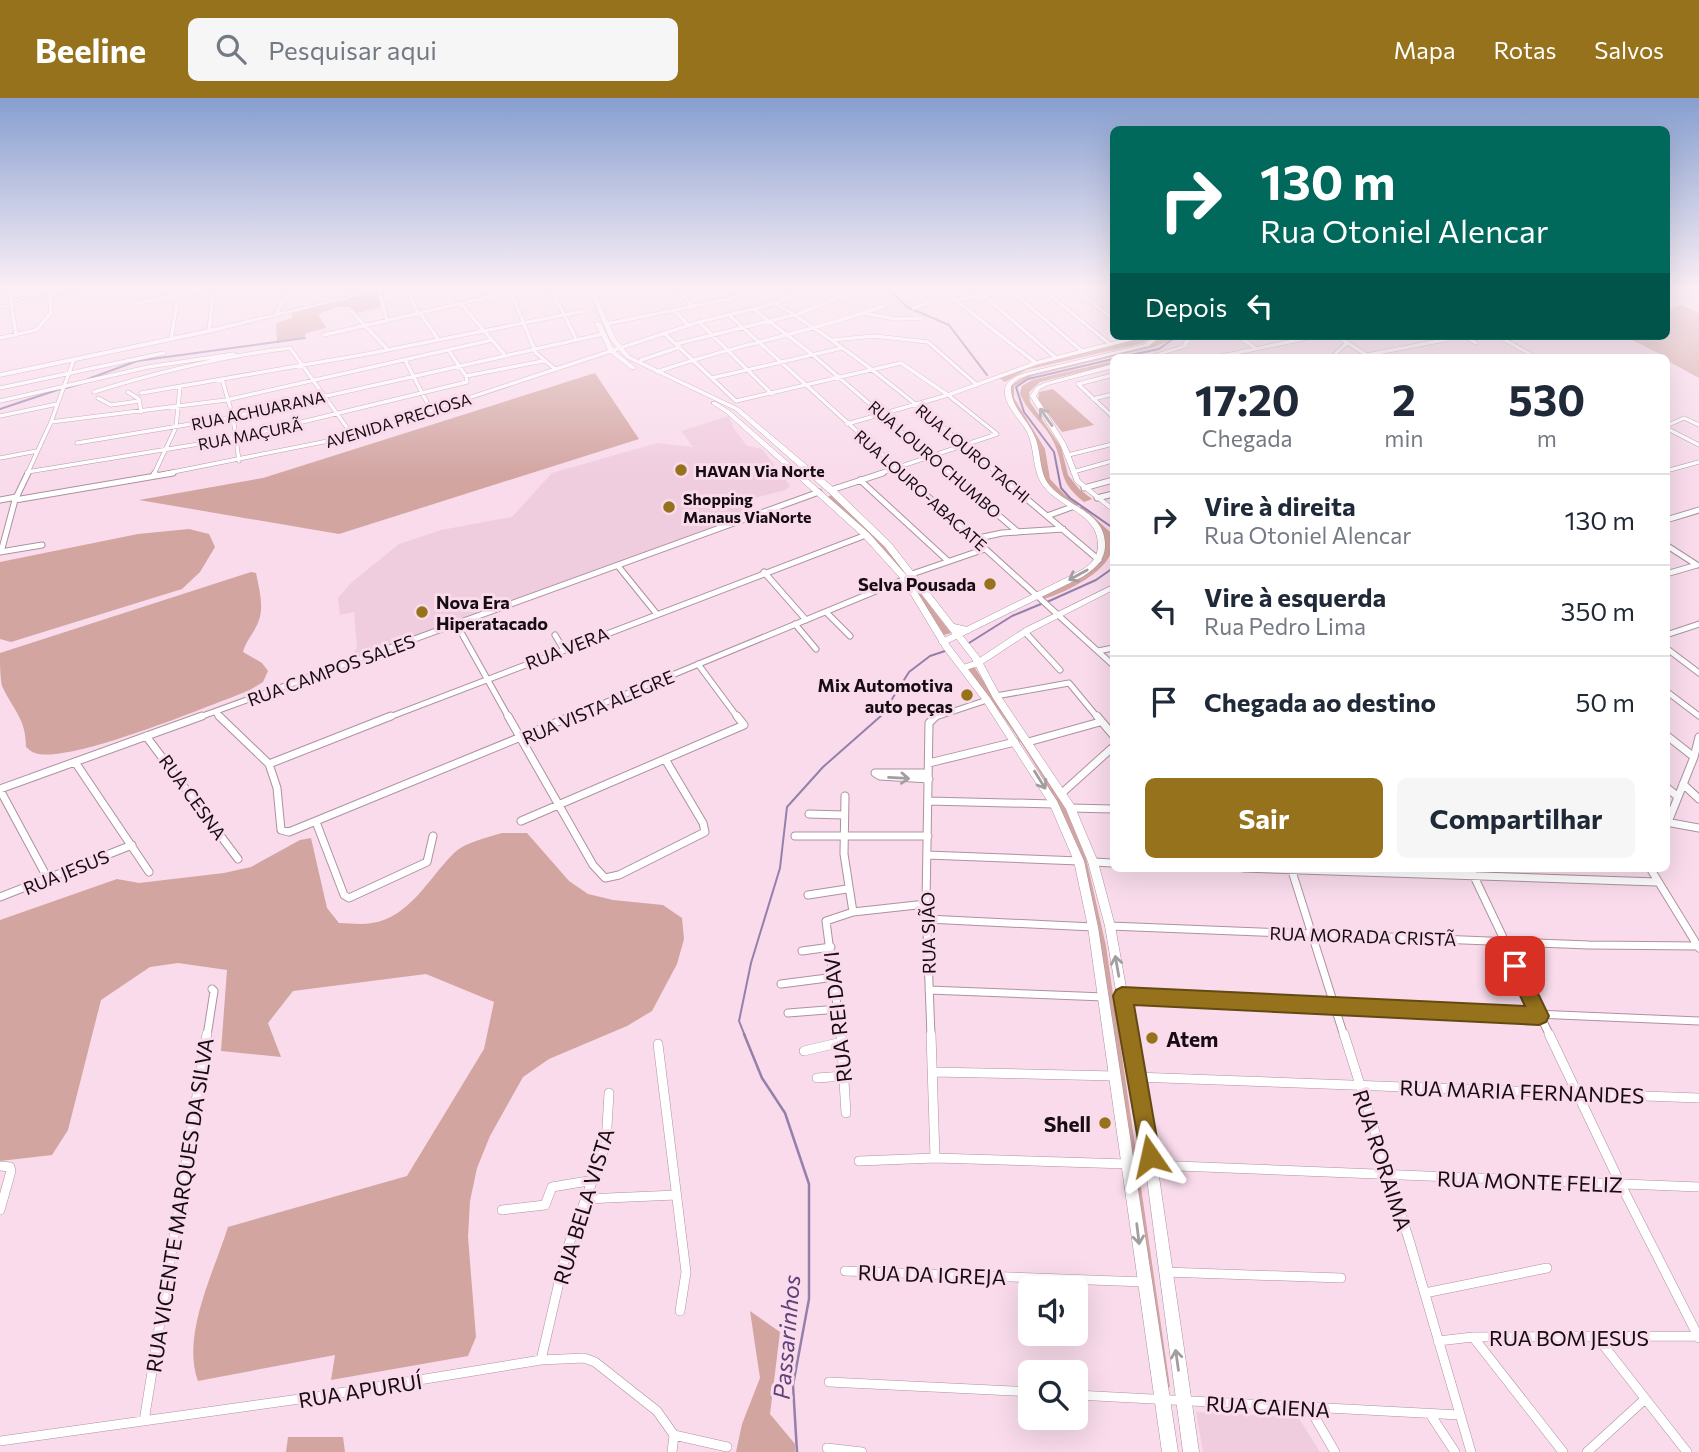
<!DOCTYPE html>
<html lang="pt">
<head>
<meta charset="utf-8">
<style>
	:root { --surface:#fff; --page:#f6f6f7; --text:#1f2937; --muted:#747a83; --line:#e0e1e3; --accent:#97721c }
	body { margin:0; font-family:Commissioner,sans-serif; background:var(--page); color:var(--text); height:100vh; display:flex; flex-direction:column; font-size:26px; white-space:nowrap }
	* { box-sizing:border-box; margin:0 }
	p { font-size:23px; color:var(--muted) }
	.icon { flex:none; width:38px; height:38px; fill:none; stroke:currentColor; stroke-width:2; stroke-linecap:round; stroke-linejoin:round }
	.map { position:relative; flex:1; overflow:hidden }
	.drawer { position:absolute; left:1110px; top:256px; width:560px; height:518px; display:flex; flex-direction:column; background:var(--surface); border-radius:10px; box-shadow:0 7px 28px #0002 }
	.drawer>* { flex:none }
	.top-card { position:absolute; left:1110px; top:28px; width:560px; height:214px; border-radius:10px; box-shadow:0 7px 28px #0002; background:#00695c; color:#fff; overflow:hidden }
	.buttons { position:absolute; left:1018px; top:1178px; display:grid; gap:14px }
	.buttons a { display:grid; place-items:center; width:70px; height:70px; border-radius:10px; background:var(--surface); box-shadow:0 7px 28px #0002; font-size:35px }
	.pin { position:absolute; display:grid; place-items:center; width:60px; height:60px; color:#fff; margin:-30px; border-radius:14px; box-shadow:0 4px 10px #0006 }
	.me { position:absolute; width:77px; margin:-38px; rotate:349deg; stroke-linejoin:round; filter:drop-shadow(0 0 5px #0008) }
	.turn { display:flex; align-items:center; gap:24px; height:147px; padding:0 35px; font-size:32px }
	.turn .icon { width:91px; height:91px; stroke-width:2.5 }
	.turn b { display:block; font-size:49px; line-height:60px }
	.then { display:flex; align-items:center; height:66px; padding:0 35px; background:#0003; gap:14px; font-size:26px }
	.eta { display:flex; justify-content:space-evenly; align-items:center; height:119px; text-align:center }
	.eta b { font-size:42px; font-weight:700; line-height:49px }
	.cta { display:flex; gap:14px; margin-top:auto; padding:14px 35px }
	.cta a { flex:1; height:80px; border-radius:10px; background:var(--accent); color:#fff; font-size:28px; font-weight:700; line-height:80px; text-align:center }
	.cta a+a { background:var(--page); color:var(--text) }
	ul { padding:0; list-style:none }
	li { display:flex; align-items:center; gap:21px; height:91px; padding:0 35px; border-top:2px solid var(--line) }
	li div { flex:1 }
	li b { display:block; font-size:26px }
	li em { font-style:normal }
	header { display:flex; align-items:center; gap:42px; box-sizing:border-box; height:98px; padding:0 35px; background:var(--accent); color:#fff }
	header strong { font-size:33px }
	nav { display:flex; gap:38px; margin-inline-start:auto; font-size:24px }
	.search { width:490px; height:63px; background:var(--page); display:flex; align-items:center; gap:18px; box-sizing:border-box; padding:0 24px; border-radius:10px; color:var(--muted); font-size:26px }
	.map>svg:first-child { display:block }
</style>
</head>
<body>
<header>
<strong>Beeline</strong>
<div class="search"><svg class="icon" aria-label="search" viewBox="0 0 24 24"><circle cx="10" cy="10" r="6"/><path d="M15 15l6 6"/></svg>Pesquisar aqui</div>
<nav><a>Mapa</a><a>Rotas</a><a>Salvos</a></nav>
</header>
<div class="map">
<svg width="1699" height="1354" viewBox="0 0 1699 1354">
	<rect width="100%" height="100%" fill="#f9dbeb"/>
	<!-- built -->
	<path fill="#f0ccdf" d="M729,318L734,331L747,348L762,351L790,388L786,392L738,404L753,416L346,565L357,550L354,514L340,517L338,500L351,485L399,446L441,432L512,419L552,375L657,345L693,349L681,333Z
		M1196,1314L1298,1319L1320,1354H1203Z"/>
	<!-- green -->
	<path fill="#d2a5a1" d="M377,193L380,210L357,215L350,209H337L318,216L326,230L306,235L304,240L277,245L276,225L292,220V215Z
		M1681,207L1699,215V280L1666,262V259L1624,238H1666V213Z
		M1143,238H1154L1143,245L1026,272L1005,284L999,280L1036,266Z
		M1161,238L1173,239L1169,243L1153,249L1033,278L1014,288V300L1045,351L1050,381L1065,397L1079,407L1075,408L1056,395L1043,379L1038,350L1011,303L1009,288L1030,276L1148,248Z
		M1113,263V266L1040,284L1029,294L1030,304L1061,349L1068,377L1079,391L1092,401L1084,404C1054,380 1067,369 1052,341C1044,325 1026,313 1020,295L1022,288L1032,282Z
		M595,275L639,341L339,436L139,402L263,380Z
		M1053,291L1094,327L1062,334L1038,302L1039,294Z
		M831,397L883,446L951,535L944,537C912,484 874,440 828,399Z
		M1082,408L1110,434C1127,466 1068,494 1044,501L1040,498L1092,470L1103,440L1079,410Z
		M189,431L209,436L215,449L200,474L182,491L11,544L0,541V464L138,436Z
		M251,474L256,475C259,490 264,508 259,522C255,534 246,542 243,554L262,565L268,573L263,584L248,593C210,607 68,667 35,655C31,654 29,651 26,649C26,620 13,612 2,588C0,579 0,564 0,555Z
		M973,567L1064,707L1086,760L1106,848L1170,1289H1168L1082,765C1059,696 1012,626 965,570Z
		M502,735H527L569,783L588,796L613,802L663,807L682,820L684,841L677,866L652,913L627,928L549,961L523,979L490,1038L477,1070L470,1103L468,1139L476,1239L468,1258L331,1282L335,1257L198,1283C181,1237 214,1174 228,1129L407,1078L484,951L494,904L426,876L293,893L268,925L281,959L221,953L227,872L178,865L150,869L101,902L68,1032L52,1057L0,1063V822L117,781L139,785L224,775L251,769L300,742L311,740L327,810L339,825C350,825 361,827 372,825C409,820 429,780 453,756C465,744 486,740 502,735Z
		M750,1213L780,1234L770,1316L795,1346V1354H736L742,1326L760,1280Z
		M288,1339H343L345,1354H286Z"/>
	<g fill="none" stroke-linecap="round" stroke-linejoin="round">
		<!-- stream-far1 -->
		<path stroke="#9480ab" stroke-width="2" d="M888,190L907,209L949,227L987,277
			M1121,259L1159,251L1177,238
			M1113,261L1028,281L1016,289L1024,314L1054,354L1061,390L1070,400L1113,430
			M88,281L137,263L305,240
			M66,290L80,286
			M0,311L60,291
			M1047,504L1096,482L1113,470
			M969,545L1012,518L1041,506
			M745,938L739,923L751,865L780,770L787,709L823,669L882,617L909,574L930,558L945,553"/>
		<!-- stream -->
		<path stroke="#9480ab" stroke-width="2.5" d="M744,936L762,980L785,1015L809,1086V1201L793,1287L797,1354"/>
		<!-- street-far3 casing -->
		<g stroke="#ad92a0" stroke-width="4.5">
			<path id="street-far3" d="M9,190L16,237
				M408,190L418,216
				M443,190L452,208
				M509,190L536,255L555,271
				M551,190L576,241
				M677,190L692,208
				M910,190L928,205L913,210
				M940,190L1036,265
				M975,190L1056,260
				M1008,190L1082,253
				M1041,190L1110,246
				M1074,190L1113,221
				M379,192L387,223
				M953,202L1035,190
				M775,205C856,254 927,315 998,376
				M134,206L214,190
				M461,206L504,256
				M674,212L689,228
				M755,212L813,257L951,376
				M351,213L388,252
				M420,215L438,241
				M864,215L895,221L922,220
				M276,217L284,200L311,192
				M729,217L904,376
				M699,224L772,296
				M606,226L729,201L763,190
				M209,233L213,197
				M665,236L736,303L901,265L948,297L997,336L878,376
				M324,237L528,190
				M1238,238L1254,249
				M1337,238L1368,258
				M1464,238L1476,245
				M1498,238L1535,259
				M0,240L36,232L51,215L49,190
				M171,241L177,205
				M833,242L874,238L928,244L977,287
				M676,246L798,216L851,195
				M1367,257L1449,241
				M1217,259L1317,238
				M1332,259L1347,245
				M405,262L432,314
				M641,262L680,249
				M657,274C732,247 810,235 884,208
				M466,278L543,263
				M712,280L842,250
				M222,281L233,319L239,363
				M1078,286L1113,319
				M1078,286L1113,277
				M0,290L164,255
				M94,294C158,274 223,258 290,250L353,338
				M128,294L139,301L141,314
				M141,295L367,256L584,213
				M98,300L111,307L139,303
				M1093,301L1113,296
				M0,303L148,269L234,256
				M0,318L57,306
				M51,324L226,302L492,242
				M847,326L948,297L1036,265L1142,238
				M1666,328L1684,320L1699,327
				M1666,330L1699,347
				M77,345L233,319L603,236
				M1068,357L1113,346
				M0,360L37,353
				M1666,373L1699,364
				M27,374L236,340L467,284L466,278L449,253
				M1073,374L1112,363
				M27,376L51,324L74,261
				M154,376L176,329L180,289
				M163,376L353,338L699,224L766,208L811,190"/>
		</g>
		<!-- street-far2 casing -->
		<g stroke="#ad92a0" stroke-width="7">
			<path id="street-far2" d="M902,375L1113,567
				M949,375L1018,434
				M996,375L1099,462
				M153,378L155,375
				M860,382L948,463
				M1084,390L1113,382
				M831,392L883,375
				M1097,400L1113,396
				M0,402L16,399
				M15,402L173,375
				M1047,418L1072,409
				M1666,422L1699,412
				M974,441L1002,435L1063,431
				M1666,447L1697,467
				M0,454L42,447
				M1,454L15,402L28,375
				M618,468L656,515
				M764,474L806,522
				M912,476L985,451
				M1666,476L1697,467
				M826,514L850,538
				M795,526L816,551
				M457,527L509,620
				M1025,534L1060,572
				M555,537L564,552
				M1666,537L1699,526
				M1666,550L1699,575
				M1098,553L1113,550
				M698,566L738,620
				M1666,593L1699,618
				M996,598L1069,585L1098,620
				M215,614L221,620
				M197,620L819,394
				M387,620L866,437
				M568,620L905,481
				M933,620L987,602"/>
		</g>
		<!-- street-far1 casing -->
		<g stroke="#ad92a0" stroke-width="9">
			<path id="street-far1" d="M219,618L269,666L277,690L281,732L289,734L572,618
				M508,618L593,767L605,780L619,777L705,734L703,725L665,661
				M1097,618L1113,637
				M1666,637L1694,659
				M146,638L238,761
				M1028,644L1100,624
				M75,664L149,774
				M929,665L1015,644
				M269,666L391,618
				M928,675H875L880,678L929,681
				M1683,686L1699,701
				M1666,689L1677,698
				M0,691L202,618
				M0,692L48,781
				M1062,695L1113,649
				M845,698L844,756L853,814
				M928,703L1054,706
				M1070,710L1113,711
				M809,716L843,717
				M521,723L744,627L737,618
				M316,724L344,797L349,800L427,764L433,738
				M1666,724L1699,730
				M1668,724L1694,659L1699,639
				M795,738H928
				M927,757L1079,763
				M1093,764L1113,765
				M1243,770L1657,784
				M1291,770L1344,938
				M1470,770L1550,938
				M1650,770L1699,850
				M808,797L847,791
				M0,799L132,747
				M927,821L1093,829
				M1110,828L1589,847L1699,848
				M802,853L831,849
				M781,886L835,879
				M929,892L1104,899
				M1122,898L1699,923
				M788,915L839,911
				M207,938L214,893L212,891
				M841,938L826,823L853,814L926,806
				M931,938L926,806L929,625L936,618"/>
		</g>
		<!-- street casing -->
		<g stroke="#ad92a0" stroke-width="10">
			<path id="street" d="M841,936L846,1015
				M931,936L935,1060
				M1344,936L1410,1145L1471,1354
				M1549,936L1621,1087L1699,1240
				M658,946L686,1174L680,1213
				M804,953L842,944
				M933,974L1115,978
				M1135,979L1699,1000
				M817,980L844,978
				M859,1063L935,1060L1127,1066
				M1152,1067L1699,1089
				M0,1068L10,1069L11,1073L0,1112
				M585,1101L676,1097
				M502,1112L545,1107L552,1089L594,1082
				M845,1173L1145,1184
				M1165,1174L1341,1180
				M1425,1195L1547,1170
				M1473,1239L1563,1354
				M1597,1239L1687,1354
				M1438,1243L1473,1239L1699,1238
				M541,1262L566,1154L606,1046L609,995
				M829,1284L1031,1294
				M1076,1297L1460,1317
				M1310,1311L1335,1354
				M1430,1316L1455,1354
				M144,1323L207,936
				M674,1337L727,1349
				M0,1343L321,1298L541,1262L584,1260L595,1264L657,1313L674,1337L672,1354
				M827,1350L862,1354
				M1587,1354L1644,1302"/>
		</g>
		<!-- secondary casing -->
		<g stroke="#ad92a0" stroke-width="1">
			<path id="secondary" d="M83,190H90L0,210V208Z
				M384,190H390L209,235L0,279V275L209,231Z
				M1156,238H1162L1149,248L1029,277L1018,281L1011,288C1010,309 1026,319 1034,337C1042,353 1038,374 1050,388C1067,408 1104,414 1105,445C1106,462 1095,471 1082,479L946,546H940L939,544L940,542L1076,475C1088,469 1098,462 1098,447C1098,416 1061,410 1045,390C1031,374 1036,352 1027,334C1020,321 1003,307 1005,291C1007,281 1017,278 1025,275L1145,246Z
				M1186,238H1192L1187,249L1155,259H1146L1183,247Z
				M1113,266V270L1048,287L1040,291L1036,298L1066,346L1080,382L1113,409V414L1075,384L1060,346L1030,298L1036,289L1044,285Z
				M1113,487V492L1031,534L981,567L963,573L959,570L960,568L975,563L1025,530Z"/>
		</g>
		<!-- primary casing -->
		<g stroke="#ad92a0" stroke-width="1">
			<path id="primary" d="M588,190H593L616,241L630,258L739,310L834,390L891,445L954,526L972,530L973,532L969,535L959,533L979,558L1000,597L1074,707L1098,764L1115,828L1156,1058L1199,1354H1183L1144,1058L1105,828L1088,764L1066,711L993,600L972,561L885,449L828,394L735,312L626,260L610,241Z
				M596,224L601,225L614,252L635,269V271H631L609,254L595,225Z
				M712,304H716L730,313L869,435L908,479L949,546L990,600L1057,703L1084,763L1098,829L1178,1354H1162L1088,829L1074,763L1050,707L984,604L943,550L902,482L863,439L726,315L712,306Z"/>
		</g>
		<!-- street-far3 -->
		<use href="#street-far3" stroke="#fff" stroke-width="3.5"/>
		<!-- street-far2 -->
		<use href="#street-far2" stroke="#fff" stroke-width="5"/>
		<!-- street-far1 -->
		<use href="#street-far1" stroke="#fff" stroke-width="7"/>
		<!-- street -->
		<use href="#street" stroke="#fff" stroke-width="9"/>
		<!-- secondary -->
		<use href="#secondary" fill="#fff" fill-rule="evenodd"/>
		<!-- primary -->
		<use href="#primary" fill="#fff" fill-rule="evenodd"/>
	</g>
	<!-- one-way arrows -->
	<defs><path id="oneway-shaft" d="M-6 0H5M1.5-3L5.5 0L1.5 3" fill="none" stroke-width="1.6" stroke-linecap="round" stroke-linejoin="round" transform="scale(1.75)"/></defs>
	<g stroke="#a29ea0">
		<use href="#oneway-shaft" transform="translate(1046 319) rotate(-125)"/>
		<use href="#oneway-shaft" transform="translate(1078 477) rotate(151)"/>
		<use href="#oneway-shaft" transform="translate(899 680) rotate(3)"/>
		<use href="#oneway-shaft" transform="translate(1040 682) rotate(58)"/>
		<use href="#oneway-shaft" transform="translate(1117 868) rotate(-100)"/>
		<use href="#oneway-shaft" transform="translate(1138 1136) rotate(83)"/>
		<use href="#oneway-shaft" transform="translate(1177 1262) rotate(-98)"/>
	</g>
	<!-- sky -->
	<linearGradient id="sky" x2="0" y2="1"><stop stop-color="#869fd0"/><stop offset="0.5" stop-color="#fceff6"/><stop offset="1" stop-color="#fceff6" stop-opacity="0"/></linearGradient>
	<rect width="1699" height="379" fill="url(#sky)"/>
	<!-- route -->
	<path fill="#97721c" stroke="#624a12" stroke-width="2" d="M1515,860L1522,862L1546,912L1549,918L1546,924L1539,927L1134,907L1160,1058L1157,1065L1150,1069L1142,1065L1113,898L1116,892L1122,889L1525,908L1506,868L1508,862Z"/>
	<!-- markers -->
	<g fill="#97721c" stroke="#f9dbeb" stroke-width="2.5">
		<circle cx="681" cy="372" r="7"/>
		<circle cx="669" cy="409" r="7"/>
		<circle cx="990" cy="486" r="7"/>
		<circle cx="422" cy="514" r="7"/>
		<circle cx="967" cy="597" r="7"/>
		<circle cx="1152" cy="940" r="7"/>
		<circle cx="1105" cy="1025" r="7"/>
	</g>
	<g text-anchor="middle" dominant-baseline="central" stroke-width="6" stroke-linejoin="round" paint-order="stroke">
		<!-- far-street labels -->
		<g font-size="16" fill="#160c12" stroke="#f9dbeb">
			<text transform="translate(258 312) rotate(-12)">RUA ACHUARANA</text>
			<text transform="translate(398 322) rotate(-17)">AVENIDA PRECIOSA</text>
			<text transform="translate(250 336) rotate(-11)">RUA MAÇURÃ</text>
			<text transform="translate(973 355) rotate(40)">RUA LOURO TACHI</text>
			<text transform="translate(935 361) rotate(41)">RUA LOURO CHUMBO</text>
			<text transform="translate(921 392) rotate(42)">RUA LOURO-ABACATE</text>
		</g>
		<!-- far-poi labels -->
		<g font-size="16" font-weight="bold" fill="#160c12" stroke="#f9dbeb" text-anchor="start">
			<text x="695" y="372">HAVAN Via Norte</text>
			<text x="683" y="400">Shopping<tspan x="683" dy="18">Manaus ViaNorte</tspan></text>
		</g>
		<!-- poi labels -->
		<g font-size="18" font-weight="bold" fill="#160c12" stroke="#f9dbeb" text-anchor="end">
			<text x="976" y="486">Selva Pousada</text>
			<text x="436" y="504" text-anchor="start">Nova Era<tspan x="436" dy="21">Hiperatacado</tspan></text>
			<text x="953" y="587">Mix Automotiva<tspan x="953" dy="21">auto peças</tspan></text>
		</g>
		<!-- street labels -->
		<g font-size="18" fill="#160c12" stroke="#f9dbeb">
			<text transform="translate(567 550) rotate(-21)">RUA VERA</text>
			<text transform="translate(331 572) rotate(-20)">RUA CAMPOS SALES</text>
			<text transform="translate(598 609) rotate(-23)">RUA VISTA ALEGRE</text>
			<text transform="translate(193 699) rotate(54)">RUA CESNA</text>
			<text transform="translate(66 774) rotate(-22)">RUA JESUS</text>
			<text transform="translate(928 835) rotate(-91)">RUA SIÃO</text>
			<text transform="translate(1363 838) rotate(2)">RUA MORADA CRISTÃ</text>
		</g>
		<!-- near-street labels -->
		<g font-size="21" fill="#160c12" stroke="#f9dbeb">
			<text transform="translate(837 919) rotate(-96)">RUA REI DAVI</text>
			<text transform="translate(1522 993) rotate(2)">RUA MARIA FERNANDES</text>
			<text transform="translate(1383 1062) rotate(72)">RUA RORAIMA</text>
			<text transform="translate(1530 1083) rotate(2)">RUA MONTE FELIZ</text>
			<text transform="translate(179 1107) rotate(-81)">RUA VICENTE MARQUES DA SILVA</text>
			<text transform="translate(583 1108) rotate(-73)">RUA BELA VISTA</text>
			<text transform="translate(932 1176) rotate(2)">RUA DA IGREJA</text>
			<text x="1569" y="1239">RUA BOM JESUS</text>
			<text transform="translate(360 1292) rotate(-9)">RUA APURUÍ</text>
			<text transform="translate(1268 1308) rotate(3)">RUA CAIENA</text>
		</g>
		<!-- near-poi labels -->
		<g font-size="21" font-weight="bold" fill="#160c12" stroke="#f9dbeb" text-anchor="start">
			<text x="1166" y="940">Atem</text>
			<text x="1091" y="1025" text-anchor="end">Shell</text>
		</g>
		<!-- near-water labels -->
		<g font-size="23" font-style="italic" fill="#5e417b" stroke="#f9dbeb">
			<text transform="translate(786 1239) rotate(-85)">Passarinhos</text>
		</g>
	</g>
</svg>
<div class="buttons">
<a><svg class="icon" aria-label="sound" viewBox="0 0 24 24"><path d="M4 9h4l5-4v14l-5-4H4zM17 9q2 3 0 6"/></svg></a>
<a><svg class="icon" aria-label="search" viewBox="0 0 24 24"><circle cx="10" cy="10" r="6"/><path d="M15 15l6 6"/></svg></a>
</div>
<div class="pin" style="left:1515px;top:868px;background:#d93025"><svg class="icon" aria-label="arrive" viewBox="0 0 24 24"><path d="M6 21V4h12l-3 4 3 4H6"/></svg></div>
<svg class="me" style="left:1150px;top:1058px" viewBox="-20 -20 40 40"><path d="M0-17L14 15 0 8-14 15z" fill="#97721c" stroke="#fff" stroke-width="4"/></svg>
<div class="top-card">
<div class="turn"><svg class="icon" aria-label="right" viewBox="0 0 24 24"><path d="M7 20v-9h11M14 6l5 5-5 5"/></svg><div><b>130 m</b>Rua Otoniel Alencar</div></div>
<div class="then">Depois<svg class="icon" aria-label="left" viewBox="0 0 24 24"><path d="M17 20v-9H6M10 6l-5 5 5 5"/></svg></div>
</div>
<section class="drawer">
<div class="eta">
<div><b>17:20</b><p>Chegada</p></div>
<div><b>2</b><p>min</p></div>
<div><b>530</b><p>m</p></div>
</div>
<ul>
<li><svg class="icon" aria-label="right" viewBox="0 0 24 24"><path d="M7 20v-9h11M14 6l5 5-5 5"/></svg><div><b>Vire à direita</b><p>Rua Otoniel Alencar</p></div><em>130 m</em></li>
<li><svg class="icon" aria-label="left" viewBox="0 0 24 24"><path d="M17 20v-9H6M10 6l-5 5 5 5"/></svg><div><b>Vire à esquerda</b><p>Rua Pedro Lima</p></div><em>350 m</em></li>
<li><svg class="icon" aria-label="arrive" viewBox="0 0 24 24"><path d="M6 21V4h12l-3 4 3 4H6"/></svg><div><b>Chegada ao destino</b></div><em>50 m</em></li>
</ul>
<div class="cta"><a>Sair</a><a>Compartilhar</a></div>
</section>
</div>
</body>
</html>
